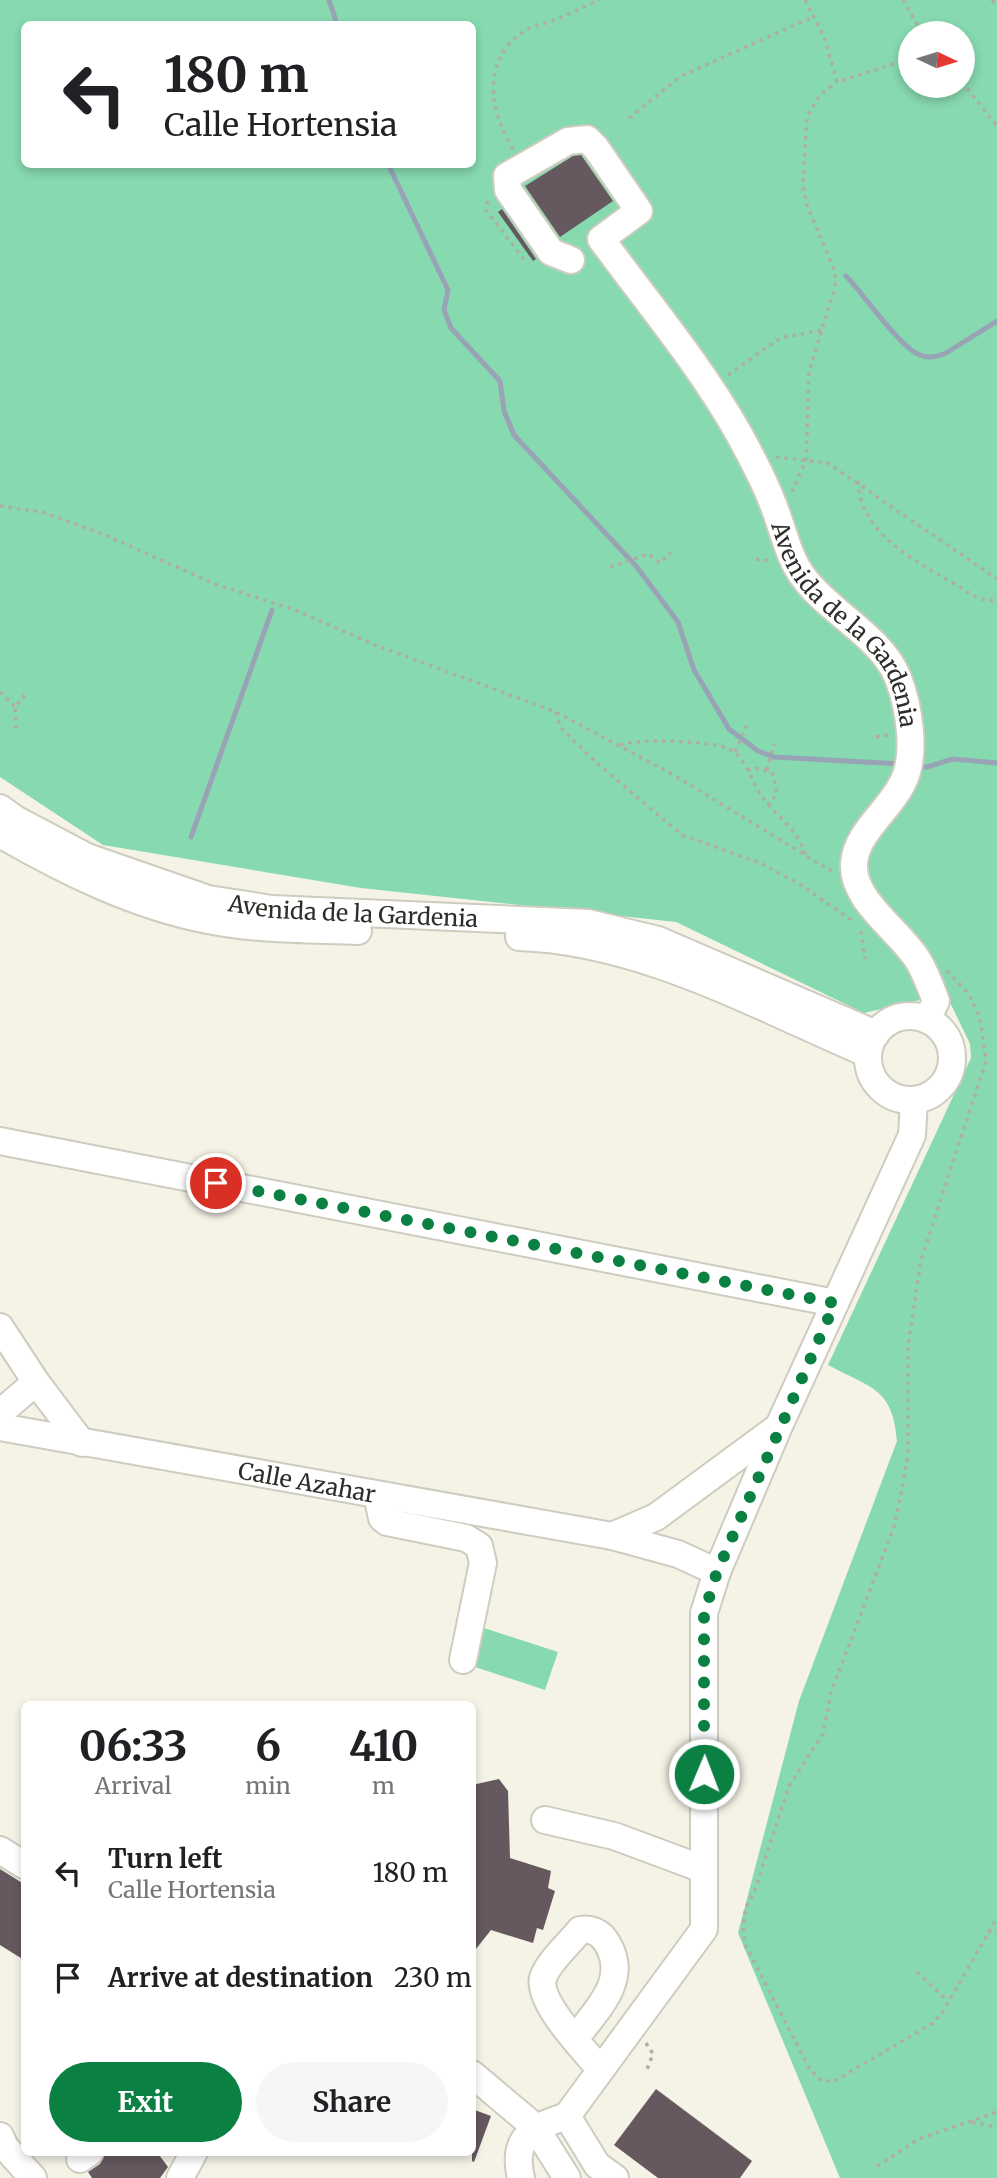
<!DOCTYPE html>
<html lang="en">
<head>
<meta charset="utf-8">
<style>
	:root { --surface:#fff; --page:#f6f6f6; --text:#202124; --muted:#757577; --accent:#0b8043 }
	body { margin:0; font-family:Merriweather,serif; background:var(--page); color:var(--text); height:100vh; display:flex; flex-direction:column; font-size:26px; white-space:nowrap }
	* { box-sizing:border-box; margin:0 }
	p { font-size:23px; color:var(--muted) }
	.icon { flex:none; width:38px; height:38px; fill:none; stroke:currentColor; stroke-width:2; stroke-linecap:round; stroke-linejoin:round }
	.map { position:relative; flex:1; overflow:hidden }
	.panel { position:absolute; left:21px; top:1701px; width:455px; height:455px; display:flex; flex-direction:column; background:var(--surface); border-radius:10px; box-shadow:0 4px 10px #0003 }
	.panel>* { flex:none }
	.hud { position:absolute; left:21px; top:21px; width:455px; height:147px; border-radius:10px; box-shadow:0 4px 10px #0003; background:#fff; color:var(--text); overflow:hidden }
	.needle { width:46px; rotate:94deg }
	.controls { position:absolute; left:898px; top:21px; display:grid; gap:14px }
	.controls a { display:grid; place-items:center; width:77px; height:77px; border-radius:50%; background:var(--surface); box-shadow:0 4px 10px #0003; font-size:35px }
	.pin { position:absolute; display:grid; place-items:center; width:60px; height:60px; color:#fff; margin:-30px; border:4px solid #fff; border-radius:50%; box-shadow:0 2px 7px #0007 }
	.me { position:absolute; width:77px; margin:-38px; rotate:1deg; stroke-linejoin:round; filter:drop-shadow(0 0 5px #0008) }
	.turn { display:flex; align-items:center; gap:24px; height:147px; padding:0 28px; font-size:32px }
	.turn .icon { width:91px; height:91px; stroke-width:2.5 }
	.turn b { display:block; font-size:49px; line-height:60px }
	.eta { display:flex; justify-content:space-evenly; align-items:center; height:119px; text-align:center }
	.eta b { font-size:42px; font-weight:700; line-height:49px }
	.action { display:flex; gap:14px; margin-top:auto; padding:14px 28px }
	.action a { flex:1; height:80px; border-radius:42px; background:var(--accent); color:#fff; font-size:28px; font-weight:700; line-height:80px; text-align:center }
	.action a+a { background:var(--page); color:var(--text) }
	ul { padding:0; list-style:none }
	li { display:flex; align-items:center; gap:21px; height:105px; padding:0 28px }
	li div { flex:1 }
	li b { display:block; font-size:26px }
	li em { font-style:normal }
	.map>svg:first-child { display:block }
</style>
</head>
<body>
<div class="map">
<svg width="997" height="2178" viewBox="0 0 997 2178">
	<rect width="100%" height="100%" fill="#f5f3e6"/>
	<!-- green -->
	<path fill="#87d9af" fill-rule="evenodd" d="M0,0H997V2178H840L738,1933L799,1701L897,1441C893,1388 871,1388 828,1365L971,1058L970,1044L946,994L864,1013L676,922L361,888L103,845L0,777ZM24,24H472V164H24ZM910,33H962V86H910Z
		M484,1628L558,1652L545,1690L472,1666Z"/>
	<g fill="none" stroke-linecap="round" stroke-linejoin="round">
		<!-- stream -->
		<path stroke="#98a3b6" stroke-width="5" d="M329,0L337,24
			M388,164L448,290L444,310L451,328L500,381L504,411L514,435L636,566L678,622L694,670L729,729L758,751L774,757L901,764
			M846,276C863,293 900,348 920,355C929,359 937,357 946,353L997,321
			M918,766L927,767L953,759L997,763
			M191,837L272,610"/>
	</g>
	<!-- building -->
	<path fill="#65595f" d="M581,155L613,201L560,237L525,186L573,156Z
		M502,209L536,259L533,261L498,212Z
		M499,1779L508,1791L510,1858L551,1871L548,1888L555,1891L543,1930L537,1928L533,1943L491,1930L472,1954V1785Z
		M0,1869L24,1884V1960L0,1945Z
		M656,2089L752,2161L740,2178H658L614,2145Z
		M472,2109L491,2116L474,2162L472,2161Z
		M105,2152H157L168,2167L160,2178H92L88,2172L100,2164Z"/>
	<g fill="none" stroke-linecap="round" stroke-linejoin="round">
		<!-- minor casing -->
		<g stroke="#ceccbf" stroke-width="30">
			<g id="minor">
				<path id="s1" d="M571,260L551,252L508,190L507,176L568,141L587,139L596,148L639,211L601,239C648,303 700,365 739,434C753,460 768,488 777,515C785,537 790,560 804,578C830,613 882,637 898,678C909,706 917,755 903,782C890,810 857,831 854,863C851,901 901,931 919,962C926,974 931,988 936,1001L927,1020"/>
				<path id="s2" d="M0,808L15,819L87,857L208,899L272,909L588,923L658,940L876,1034"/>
				<path d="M0,834C64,871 135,906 208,920C257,930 308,929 358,931"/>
				<path d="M519,937C642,941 758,1007 868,1054"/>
				<circle cx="910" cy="1058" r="42"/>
				<path d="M0,1141L835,1303"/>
				<path d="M0,1327L36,1382L82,1443"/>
				<path d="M0,1413L36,1382"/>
				<path id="s3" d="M0,1427L612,1536L678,1554L717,1572"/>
				<path d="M377,1495L382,1518L387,1522L466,1538L479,1546L483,1563L463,1660"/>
				<path d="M612,1536L656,1517L778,1427"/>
				<path d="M545,1820L614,1836L703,1869"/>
				<path d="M0,1850L24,1865"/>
				<path d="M575,2039C596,2010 630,1980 607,1943C601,1933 592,1928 580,1930C569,1944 548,1962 543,1978C537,2002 585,2051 600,2069"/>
				<path d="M472,2074L535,2127L567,2178"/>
				<path d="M567,2116L597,2165L615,2178"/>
				<path d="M0,2136L5,2147L33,2178"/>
				<path d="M80,2159L90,2152"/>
				<path d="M180,2178L194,2152"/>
				<path d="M521,2178C511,2137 533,2127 567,2116L704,1929V1613L717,1572L779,1426L912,1135L914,1100"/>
			</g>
		</g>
		<!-- path -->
		<path stroke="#afaea4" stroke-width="3.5" stroke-dasharray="3.5 5" stroke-linecap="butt" d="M805,0L825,39L837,82L891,65L910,56
			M903,0L922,33
			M992,0L997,6
			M962,82L997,126
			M629,118L681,76L815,16
			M513,149C488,109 481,56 528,29C535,25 545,24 554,20C569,14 584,7 599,0
			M488,201L486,210L525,261
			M728,375L780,338L822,330
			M776,457L828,463L997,579
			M858,481C860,539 926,565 969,593L980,599L997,601
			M792,492L806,460L809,372L835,287V272L807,205L803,186L806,131L807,117L820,95L837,82
			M0,506L42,512L105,535L215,584L295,610L375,645L556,712L672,774L833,872
			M756,559L771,561
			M610,567L648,554L660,563L671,553
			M0,692L15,707
			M556,712L560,727L599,765L682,835L760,863L798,883L854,922
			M16,729L15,707L25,695
			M876,737L888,735
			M620,745C636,738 711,741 727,748C745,756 751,780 761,795C775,816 800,830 805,855
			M735,752L747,725
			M747,770L760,768L773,774L777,794L768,804
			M767,770L774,744
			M861,931L865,959
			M947,971L969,994L980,1018L986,1061L921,1260L908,1346V1454L902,1489L894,1527L831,1692L823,1734L789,1786L755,1890L746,1907L743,1926L745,1944L809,2068L819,2079L833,2082L933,2023L942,2013L997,1918
			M988,1932L997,1930
			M917,1972L948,2001
			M646,2043L653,2054L646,2072
			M972,2122L997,2127
			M877,2166L919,2139L997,2112"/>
		<!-- minor -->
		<use href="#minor" stroke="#fff" stroke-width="26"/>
	</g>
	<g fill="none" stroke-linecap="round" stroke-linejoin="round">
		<!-- route -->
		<path stroke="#0b8043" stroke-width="12" stroke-dasharray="0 21.6" d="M216,1183L835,1303L717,1572L704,1614V1774"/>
	</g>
	<g text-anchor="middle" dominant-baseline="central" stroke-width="7" stroke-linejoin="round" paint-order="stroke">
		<!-- street labels -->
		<g font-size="23" fill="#2e2d29" stroke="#fff">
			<text stroke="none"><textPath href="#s1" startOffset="798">Avenida de la Gardenia</textPath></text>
			<text stroke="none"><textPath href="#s2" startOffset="374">Avenida de la Gardenia</textPath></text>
			<text stroke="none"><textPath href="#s3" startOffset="312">Calle Azahar</textPath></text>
		</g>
	</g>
</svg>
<div class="controls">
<a><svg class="needle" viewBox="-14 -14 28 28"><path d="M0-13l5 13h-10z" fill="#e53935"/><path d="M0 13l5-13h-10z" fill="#757577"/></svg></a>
</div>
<div class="pin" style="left:216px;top:1183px;background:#d93025"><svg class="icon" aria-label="arrive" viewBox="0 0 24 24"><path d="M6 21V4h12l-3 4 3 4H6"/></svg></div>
<svg class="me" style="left:704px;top:1774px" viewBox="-20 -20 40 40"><circle r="17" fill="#0b8043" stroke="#fff" stroke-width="3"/><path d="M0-11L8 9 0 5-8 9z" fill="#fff"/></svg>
<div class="hud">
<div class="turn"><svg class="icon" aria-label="left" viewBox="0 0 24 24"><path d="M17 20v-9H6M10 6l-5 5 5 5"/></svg><div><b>180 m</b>Calle Hortensia</div></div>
</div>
<section class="panel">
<div class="eta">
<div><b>06:33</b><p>Arrival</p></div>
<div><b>6</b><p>min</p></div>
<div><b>410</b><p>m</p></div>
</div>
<ul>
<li><svg class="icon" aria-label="left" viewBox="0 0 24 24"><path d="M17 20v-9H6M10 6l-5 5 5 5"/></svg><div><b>Turn left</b><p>Calle Hortensia</p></div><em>180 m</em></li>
<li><svg class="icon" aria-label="arrive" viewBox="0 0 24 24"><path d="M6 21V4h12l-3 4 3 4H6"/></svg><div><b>Arrive at destination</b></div><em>230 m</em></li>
</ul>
<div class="action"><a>Exit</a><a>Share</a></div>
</section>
</div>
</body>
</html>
